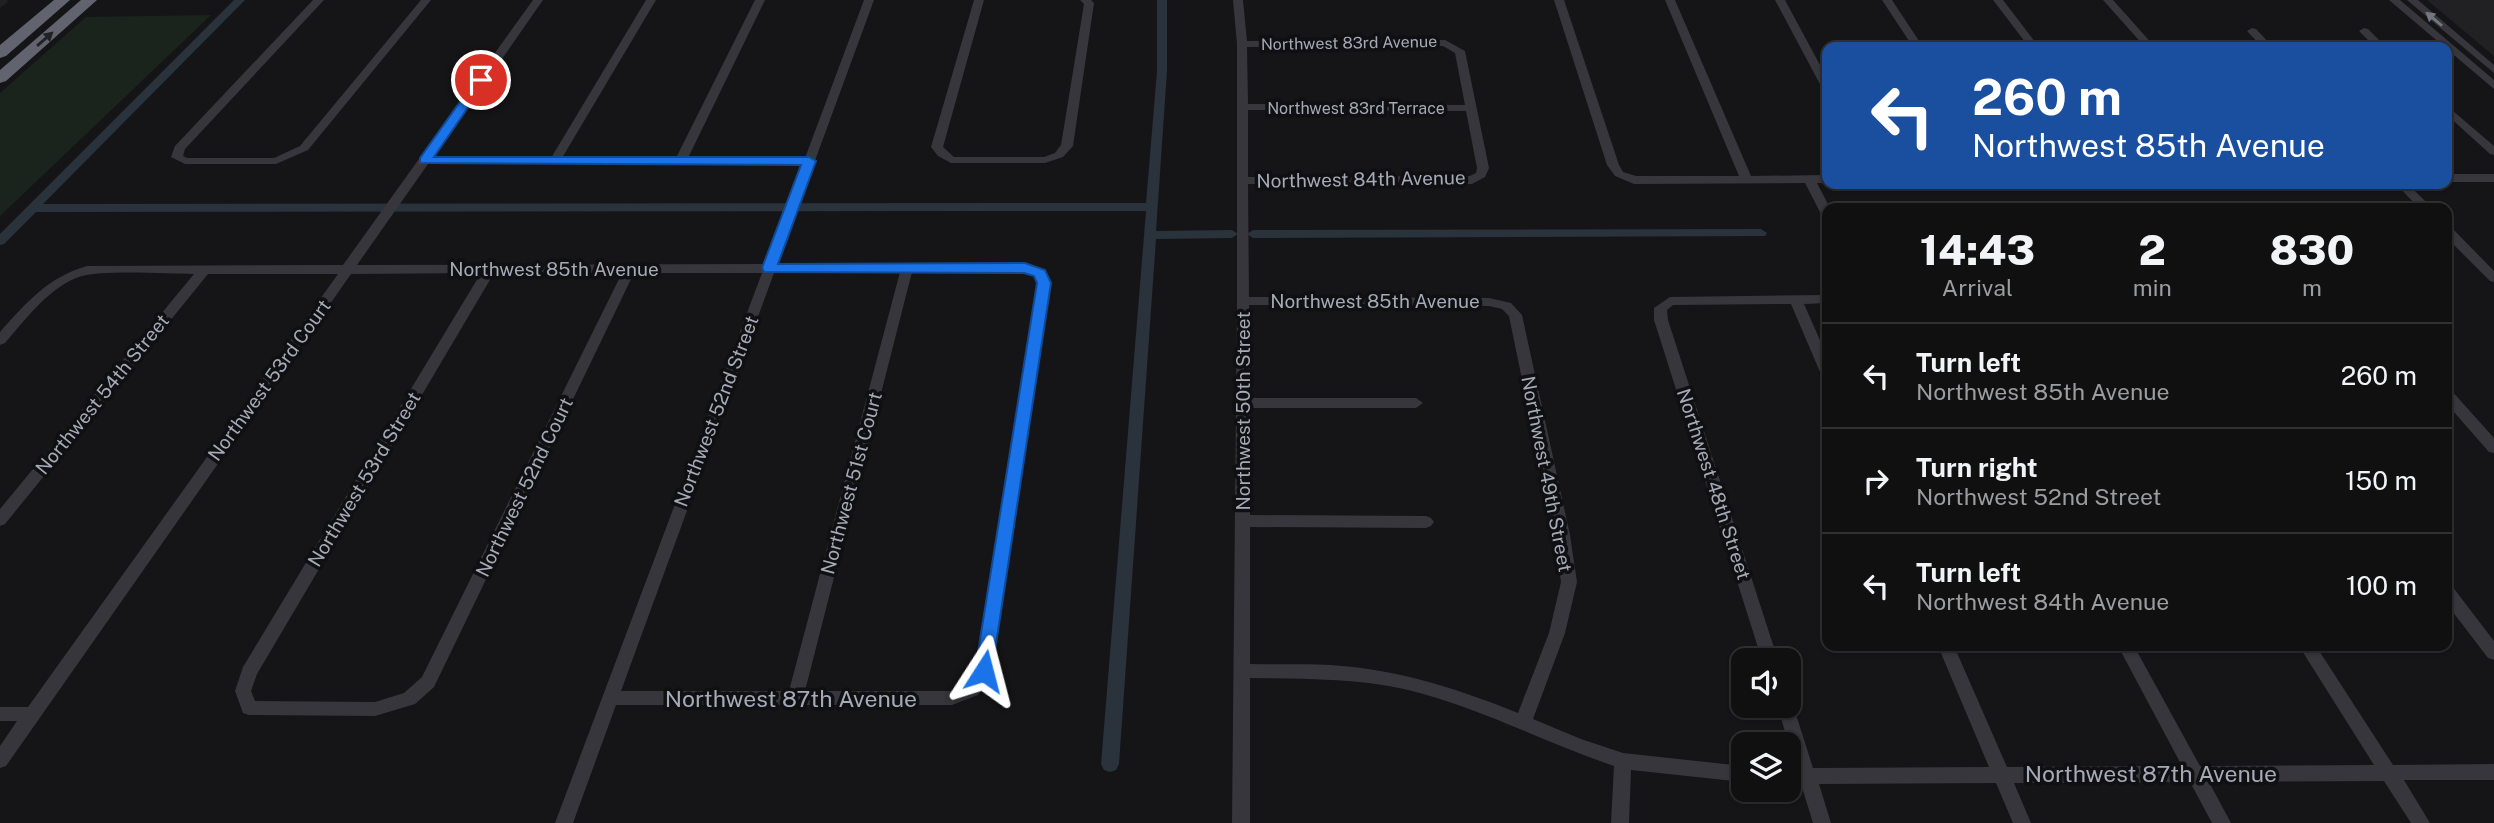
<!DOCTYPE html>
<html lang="en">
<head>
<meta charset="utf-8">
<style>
	:root { --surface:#101011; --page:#19191a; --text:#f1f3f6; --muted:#9c9d9f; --line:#303031 }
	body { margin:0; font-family:"Public Sans",sans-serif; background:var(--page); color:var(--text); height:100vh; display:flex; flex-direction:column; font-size:26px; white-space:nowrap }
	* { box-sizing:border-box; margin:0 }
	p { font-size:23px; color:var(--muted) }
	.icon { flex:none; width:38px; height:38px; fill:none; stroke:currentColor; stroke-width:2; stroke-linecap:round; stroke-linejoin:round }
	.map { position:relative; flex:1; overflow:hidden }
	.details { position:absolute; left:1822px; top:203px; width:630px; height:448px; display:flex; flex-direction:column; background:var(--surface); border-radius:14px; box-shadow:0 2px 5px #0004,0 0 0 2px var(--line) }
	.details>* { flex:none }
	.top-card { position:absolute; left:1822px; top:42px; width:630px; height:147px; border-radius:14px; box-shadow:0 2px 5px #0004,0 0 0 2px var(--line); background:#1a4fa0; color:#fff; overflow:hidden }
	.buttons { position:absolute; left:1731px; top:648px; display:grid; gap:14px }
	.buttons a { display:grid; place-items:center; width:70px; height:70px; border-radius:14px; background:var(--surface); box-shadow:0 2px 5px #0004,0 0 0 2px var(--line); font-size:35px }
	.pin { position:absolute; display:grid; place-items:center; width:60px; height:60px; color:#fff; margin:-30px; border:4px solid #fff; border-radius:50%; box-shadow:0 2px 7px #0007 }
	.me { position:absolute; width:77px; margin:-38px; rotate:9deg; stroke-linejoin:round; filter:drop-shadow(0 0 5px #0008) }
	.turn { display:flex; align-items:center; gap:24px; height:147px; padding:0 35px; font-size:32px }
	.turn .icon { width:91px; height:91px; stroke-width:2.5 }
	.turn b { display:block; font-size:49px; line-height:60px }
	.eta { display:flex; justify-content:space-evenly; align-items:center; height:119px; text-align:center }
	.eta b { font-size:42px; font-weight:800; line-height:49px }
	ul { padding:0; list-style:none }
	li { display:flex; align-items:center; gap:21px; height:105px; padding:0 35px; border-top:2px solid var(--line) }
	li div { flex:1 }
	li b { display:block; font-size:26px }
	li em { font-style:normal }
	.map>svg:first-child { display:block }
</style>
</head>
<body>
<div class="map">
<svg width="2494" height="823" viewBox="0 0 2494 823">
	<rect width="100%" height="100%" fill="#151517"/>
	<!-- built -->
	<path fill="#212124" d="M2427,0H2494V56Z"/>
	<!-- green -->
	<path fill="#1b231d" d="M211,15L0,216V93L86,17Z"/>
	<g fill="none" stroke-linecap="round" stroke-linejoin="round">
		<!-- canal -->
		<path fill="#2a323c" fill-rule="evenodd" d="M234,0H245L43,204L1146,203L1157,71V0H1167V71L1156,231L1232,230L1238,234L1232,238L1156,239L1119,764L1116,770L1110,772L1104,770L1101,764L1146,211L36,212L4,244L0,245V234Z
			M1761,229L1767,233L1765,236L1253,238L1247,234L1253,230Z"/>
		<!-- minor -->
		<path fill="#36363c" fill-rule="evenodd" d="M313,0H324L185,149L183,156L187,158H274L300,146L421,0H431L308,150L276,164H185L171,157L175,146Z
			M533,0H543L433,158H551L646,0H656L562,158H676L755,0H765L688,158H805L864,0H874L777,264H1025C1040,268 1044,268 1050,283L992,671L978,695L952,705H616L573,823H555L762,273H634L434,687L415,704L375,716L249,715L243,713L235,691L243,667L481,273L351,274L6,766L0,768V746L17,721H0V707H28L338,274H208L5,524L0,526V509L194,274C168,274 97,269 76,278C46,291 26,319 5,343L0,345V332C26,303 48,277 87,266L343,265ZM428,164H802L765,264L357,265ZM900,272L789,691H621L774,273ZM912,272H1024L1035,276L1038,283L976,669L966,685L951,691H805ZM494,273H622L422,677L404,693L375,702L255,701L251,691L257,674Z
			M974,0H984L943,147L954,157H1044L1055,153L1061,145L1084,4L1080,0H1091L1094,3L1073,146L1063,157L1045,163H951L938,156L931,147Z
			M1233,0H1243L1247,41L1445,40L1465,51L1489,168L1485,177L1472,184H1248L1249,297L1489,298L1511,303L1522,315L1570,535L1577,582L1565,633L1533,719L1581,739L1623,753L1743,766V782L1631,770L1629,823H1611L1614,766C1543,742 1477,706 1404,689C1353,678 1301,679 1250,678V823H1232L1237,301V44ZM1443,46L1455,53L1465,105L1248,104L1247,47ZM1248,110L1466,111L1477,168L1476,173L1470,176L1248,177ZM1249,305L1489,306L1502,309L1509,316L1554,535L1561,582L1549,633L1518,713C1461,690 1403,671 1342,666C1311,663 1280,665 1250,664V527L1426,528L1431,526L1434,522L1431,518L1426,516L1250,515V408H1416L1423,403L1416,398H1250Z
			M1554,0H1564L1619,165L1623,172L1636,176H1739L1665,0H1675L1751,176L1827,175V183H1817L1830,208H1827V218L1821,214L1805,183L1634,184L1615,176L1607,165Z
			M1775,0H1785L1827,78V91L1822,88Z
			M1882,0H1892L1923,47H1913Z
			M1993,0H2003L2039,47H2029Z
			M2103,0H2113L2155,47H2145Z
			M2389,0H2400L2494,80V89Z
			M2407,0H2418L2494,65V73Z
			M2252,28L2256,29L2273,47H2262L2247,31Z
			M2364,28L2368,29L2386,47H2375L2359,31Z
			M2446,105L2494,146V155L2490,154L2446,114Z
			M2446,174H2494V182H2446Z
			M2396,184H2408L2432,208H2419Z
			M2446,225L2450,226L2494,271V282L2490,281L2446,237Z
			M1827,295V303L1804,304L1827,356V377L1820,372L1791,304L1673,305L1667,310L1668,320L1778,660H1762L1654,320V308L1670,297Z
			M2446,388L2451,390L2494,438V453L2489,452L2446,403Z
			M2446,585L2452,586L2494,641V660L2488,658L2446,603Z
			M1938,646H1954L2007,767L2182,766L2118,646H2134L2200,766L2374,765L2299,646H2316L2393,765L2494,764V780H2404L2430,823H2411L2384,781L2209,782L2231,823H2212L2190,782L2014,783L2031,823H2013L1996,783L1819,784L1831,823H1813L1801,784H1788V768H1796L1777,705H1788V699L1793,705L1813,768L1989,767Z"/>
		<!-- highway -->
		<path fill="#61636e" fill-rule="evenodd" d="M54,0H70L6,56L0,58V45Z
			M81,0H97L6,81L0,83V70Z"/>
	</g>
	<!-- shaded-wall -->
	<path fill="#202023" d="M0,0H7L8,2L0,8Z"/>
	<!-- one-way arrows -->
	<defs><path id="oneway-solid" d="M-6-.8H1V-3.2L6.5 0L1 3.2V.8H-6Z" transform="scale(1.75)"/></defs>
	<use fill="#747680" href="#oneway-solid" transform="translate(2434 19) rotate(-140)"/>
	<use fill="#202124" href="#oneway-solid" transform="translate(45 39) rotate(-41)"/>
	<!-- route -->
	<path fill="#1a73e8" stroke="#114b97" stroke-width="2" d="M481,77L487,80L434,157H809L816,161L778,264L1025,263L1045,270L1051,283L991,677L984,679L978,677L975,671L1037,283L1034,276L1024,273L764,272L762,268L801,165L420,163V158L477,78Z"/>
	<g text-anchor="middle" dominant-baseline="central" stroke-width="7" stroke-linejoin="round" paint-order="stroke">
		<!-- far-street labels -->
		<g font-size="16" fill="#a6aab8" stroke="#101012">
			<text transform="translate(1349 43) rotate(-1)">Northwest 83rd Avenue</text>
			<text x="1356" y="108">Northwest 83rd Terrace</text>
		</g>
		<!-- street labels -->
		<g font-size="19" fill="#a6aab8" stroke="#101012">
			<text transform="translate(1361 179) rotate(-1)">Northwest 84th Avenue</text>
			<text x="554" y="269">Northwest 85th Avenue</text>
			<text x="1375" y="301">Northwest 85th Avenue</text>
			<text transform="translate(269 380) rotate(-54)">Northwest 53rd Court</text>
			<text transform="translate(102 394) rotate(-51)">Northwest 54th Street</text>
			<text transform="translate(716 411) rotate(-69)">Northwest 52nd Street</text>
			<text transform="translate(1243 411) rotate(-90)">Northwest 50th Street</text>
			<text transform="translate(1547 474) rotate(79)">Northwest 49th Street</text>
			<text transform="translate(364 479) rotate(-59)">Northwest 53rd Street</text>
			<text transform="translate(851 483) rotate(-75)">Northwest 51st Court</text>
			<text transform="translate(1714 484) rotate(72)">Northwest 48th Street</text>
			<text transform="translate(524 487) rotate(-64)">Northwest 52nd Court</text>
		</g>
		<!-- near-street labels -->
		<g font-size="23" fill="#a6aab8" stroke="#101012">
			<text x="791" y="698">Northwest 87th Avenue</text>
			<text x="2151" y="773">Northwest 87th Avenue</text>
		</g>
	</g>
</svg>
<div class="buttons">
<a><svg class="icon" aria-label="sound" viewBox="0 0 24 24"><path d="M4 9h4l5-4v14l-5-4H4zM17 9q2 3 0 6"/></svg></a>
<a><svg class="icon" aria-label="layers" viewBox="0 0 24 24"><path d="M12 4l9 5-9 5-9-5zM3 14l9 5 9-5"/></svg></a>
</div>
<div class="pin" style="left:481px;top:80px;background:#d93025"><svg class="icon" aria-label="arrive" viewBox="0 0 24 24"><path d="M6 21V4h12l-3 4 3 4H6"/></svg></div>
<svg class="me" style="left:984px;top:671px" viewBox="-20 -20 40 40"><path d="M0-17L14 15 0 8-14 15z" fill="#1a73e8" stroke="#fff" stroke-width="4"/></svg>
<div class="top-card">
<div class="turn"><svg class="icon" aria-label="left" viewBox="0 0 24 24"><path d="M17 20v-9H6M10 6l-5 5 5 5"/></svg><div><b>260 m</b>Northwest 85th Avenue</div></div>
</div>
<section class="details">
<div class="eta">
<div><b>14:43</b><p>Arrival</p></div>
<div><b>2</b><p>min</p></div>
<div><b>830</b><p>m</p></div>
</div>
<ul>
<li><svg class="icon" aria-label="left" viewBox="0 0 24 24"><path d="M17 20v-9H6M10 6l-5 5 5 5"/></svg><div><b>Turn left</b><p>Northwest 85th Avenue</p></div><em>260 m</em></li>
<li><svg class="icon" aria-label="right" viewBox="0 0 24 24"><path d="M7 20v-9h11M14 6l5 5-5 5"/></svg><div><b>Turn right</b><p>Northwest 52nd Street</p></div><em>150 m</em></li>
<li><svg class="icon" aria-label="left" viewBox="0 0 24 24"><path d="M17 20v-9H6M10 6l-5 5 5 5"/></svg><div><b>Turn left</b><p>Northwest 84th Avenue</p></div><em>100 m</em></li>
</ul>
</section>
</div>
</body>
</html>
